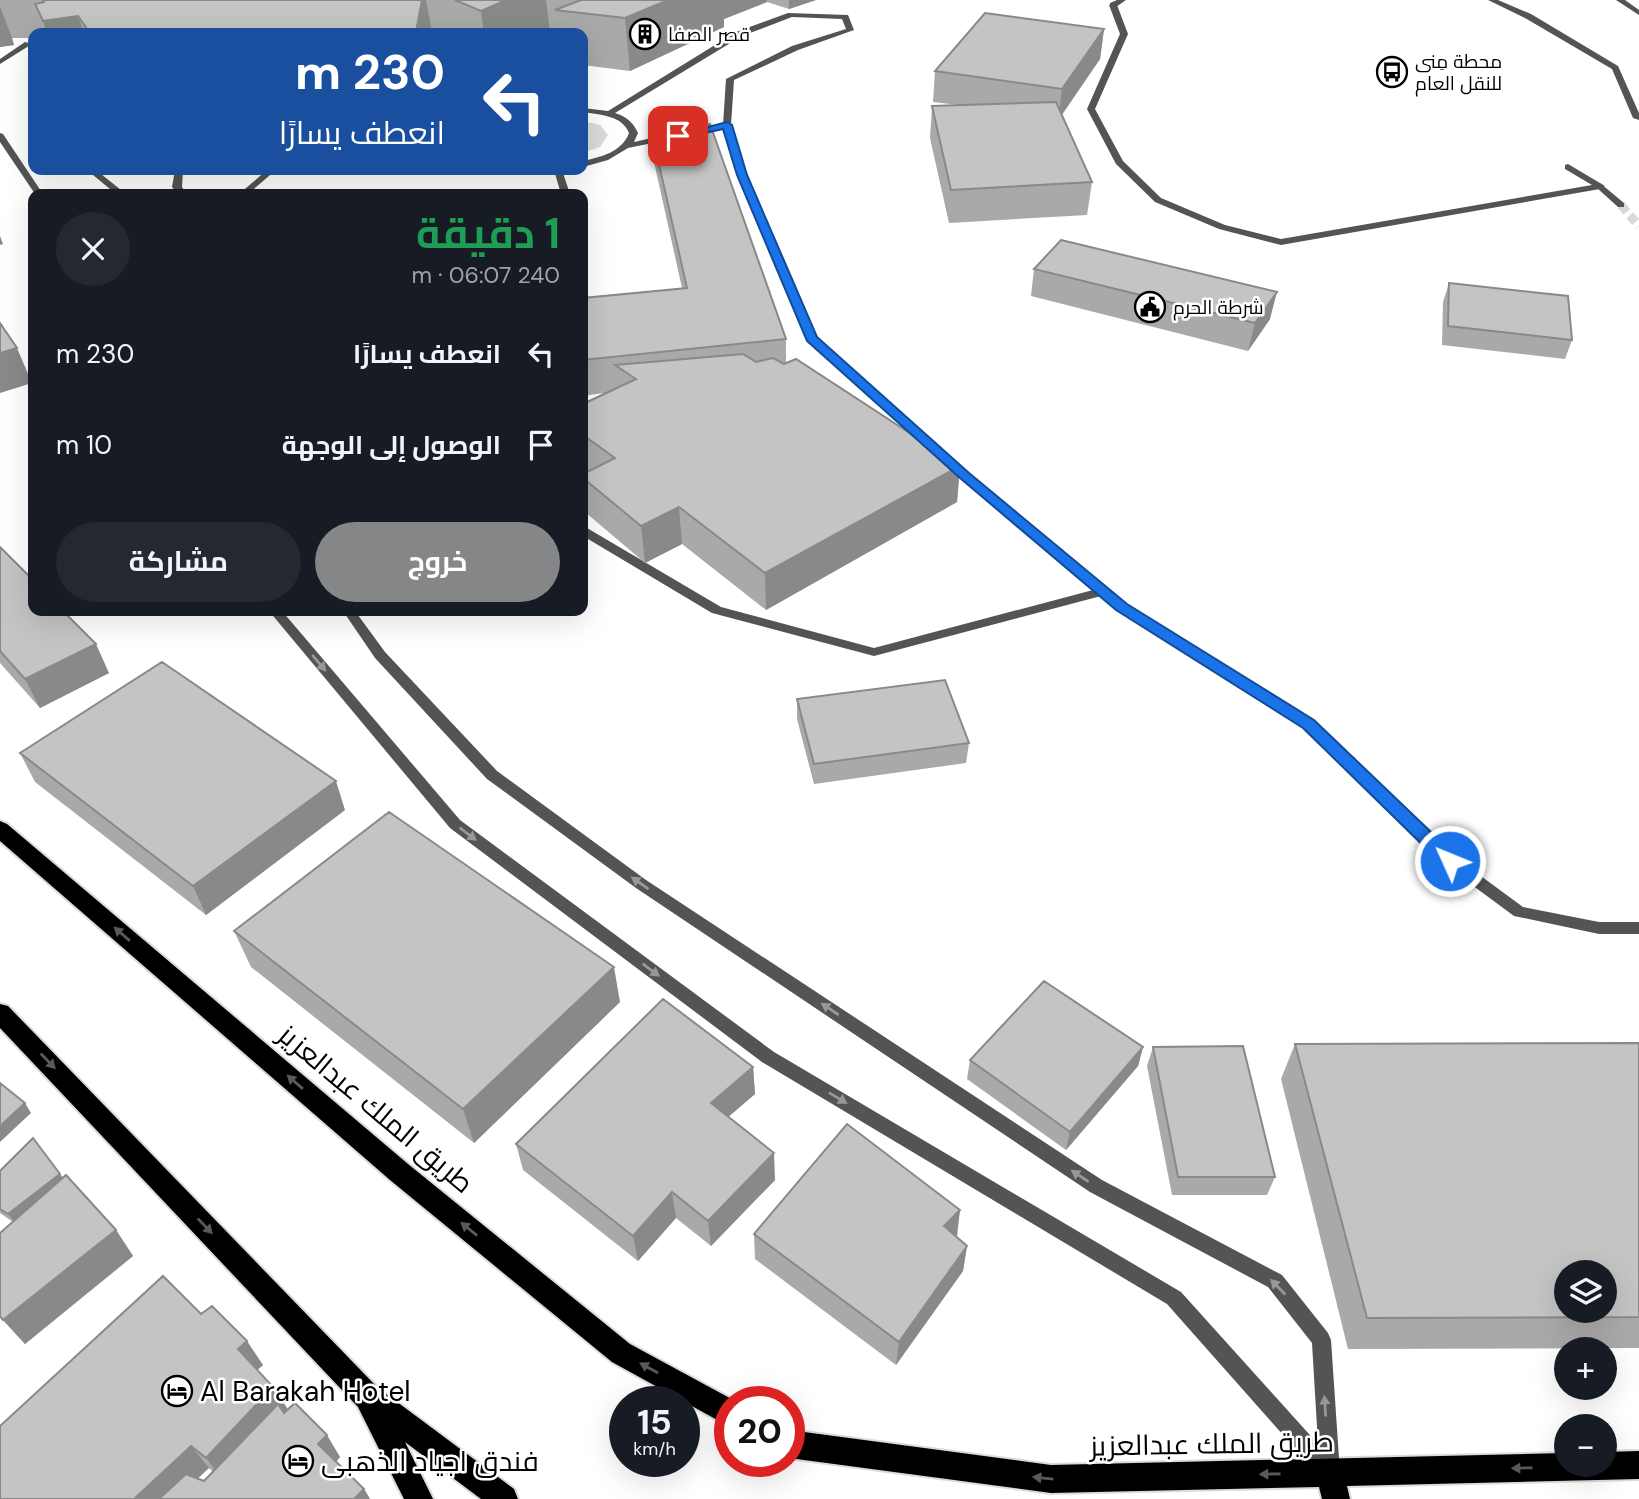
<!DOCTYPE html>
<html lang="ar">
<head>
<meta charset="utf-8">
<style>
	:root { --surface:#171b24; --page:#242831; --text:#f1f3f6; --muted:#9ea1a6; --accent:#858687 }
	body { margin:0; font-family:"DM Sans",Cairo,sans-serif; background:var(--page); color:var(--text); direction:rtl; height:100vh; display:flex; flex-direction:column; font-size:26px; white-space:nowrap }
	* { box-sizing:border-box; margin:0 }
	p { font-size:23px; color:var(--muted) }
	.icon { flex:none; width:38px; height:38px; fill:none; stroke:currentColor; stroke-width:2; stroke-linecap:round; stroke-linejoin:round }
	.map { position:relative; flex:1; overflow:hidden; direction:ltr }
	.panel { position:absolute; left:28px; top:189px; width:560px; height:427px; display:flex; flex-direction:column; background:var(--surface); border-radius:14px; box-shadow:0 7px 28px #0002; direction:rtl }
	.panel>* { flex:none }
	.hud { position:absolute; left:28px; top:28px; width:560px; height:147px; border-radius:14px; box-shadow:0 7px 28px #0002; direction:rtl; background:#1a4fa0; color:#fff; overflow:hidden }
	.buttons { position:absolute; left:1554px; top:1260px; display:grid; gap:14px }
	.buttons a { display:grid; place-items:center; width:63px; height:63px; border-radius:50%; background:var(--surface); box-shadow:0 7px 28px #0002; font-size:35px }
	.speed { position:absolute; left:609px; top:1386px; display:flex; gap:14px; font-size:35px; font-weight:700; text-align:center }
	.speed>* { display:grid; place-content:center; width:91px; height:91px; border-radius:50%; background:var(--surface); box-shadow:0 7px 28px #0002; line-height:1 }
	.speed small { font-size:18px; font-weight:400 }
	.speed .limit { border:10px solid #d22; background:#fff; color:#111 }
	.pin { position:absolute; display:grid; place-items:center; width:60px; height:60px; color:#fff; margin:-30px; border-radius:14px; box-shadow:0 4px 10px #0006 }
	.me { position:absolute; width:77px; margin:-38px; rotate:314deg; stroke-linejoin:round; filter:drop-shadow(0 0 5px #0008) }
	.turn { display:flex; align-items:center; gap:24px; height:147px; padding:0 28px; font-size:32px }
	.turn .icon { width:91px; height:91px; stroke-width:2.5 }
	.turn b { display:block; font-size:49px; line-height:60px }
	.round { display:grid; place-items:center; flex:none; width:74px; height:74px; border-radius:37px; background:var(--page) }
	.headline { display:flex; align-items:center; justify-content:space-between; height:119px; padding:0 28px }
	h1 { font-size:42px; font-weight:700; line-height:52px; color:#1e9e55 }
	.primary-button { display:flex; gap:14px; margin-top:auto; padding:14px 28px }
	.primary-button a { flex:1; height:80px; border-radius:42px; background:var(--accent); color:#fff; font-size:28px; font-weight:700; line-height:80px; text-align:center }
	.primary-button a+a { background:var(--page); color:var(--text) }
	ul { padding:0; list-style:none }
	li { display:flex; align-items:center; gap:21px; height:91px; padding:0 28px }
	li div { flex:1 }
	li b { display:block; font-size:26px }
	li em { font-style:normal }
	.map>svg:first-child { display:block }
</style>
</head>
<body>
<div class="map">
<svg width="1639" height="1499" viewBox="0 0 1639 1499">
	<rect width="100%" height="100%" fill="#fff"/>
	<!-- green -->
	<path fill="#dbdbdb" d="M583,121L600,125L608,135L600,147L583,153Z"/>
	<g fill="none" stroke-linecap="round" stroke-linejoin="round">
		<!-- secondary-tunnel -->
		<path stroke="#d9d9d9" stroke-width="9" stroke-dasharray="9 4.5" stroke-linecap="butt" d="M1621,205L1639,226"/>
		<!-- trunk casing -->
		<g stroke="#dbdbdb" stroke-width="4">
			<path id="trunk" d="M0,821L7,824L408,1164L630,1344L737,1402H730V1427L612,1362L390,1180L0,841Z
				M0,1004L8,1006L377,1387L514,1489L518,1499H481L405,1442L433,1499H404L358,1407L0,1028Z
				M789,1430L1051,1465L1566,1453V1465H1605V1452L1639,1451V1479L1347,1486L1350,1499H1322L1319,1487L1051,1493L789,1458Z"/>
		</g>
		<!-- service -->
		<path fill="#545454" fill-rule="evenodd" d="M1113,3L1117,5L1128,34L1095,109L1123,161L1161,198L1225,225L1281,239L1592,185L1565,169V165L1568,164L1605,186L1600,189L1281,245L1219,229L1155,202L1116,164L1087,109L1120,34L1109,5Z
			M788,13L848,15L854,30L798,50L734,80L731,125L746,175L817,337L969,474L1127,604L1314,721L1455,857L1523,907L1599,922H1639V934H1599L1514,916L1445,865L1304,727L1117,610L1101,596L874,656L712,613L583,536V527L587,528L721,607L874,648L1093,590L961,478L808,340L738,175L723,125L726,79L792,46L846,29L842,19L792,17L742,36L615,113C627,117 633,122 638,133L634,142L669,134L673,137L672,139L628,148L608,160L583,167V161C601,157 622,152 629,133C622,115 600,115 583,112V108L608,111L736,32Z
			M25,42L32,44L0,64V59Z
			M0,133L3,134L43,194H35L0,142Z
			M87,170H96L126,194H116Z
			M175,170H183L182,187L187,194H178L172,187Z
			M267,170H276L248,194H239Z
			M554,170H562L570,194H561Z
			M269,611H282L460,820L774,1052L1181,1292L1318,1444L1312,1343L1268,1287L1090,1192L636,888L487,779L375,658L343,611H355L385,652L497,771L646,880L1102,1180L1282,1275L1328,1333L1331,1340L1340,1473L1337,1480L1330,1483L1323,1480L1167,1304L762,1062L450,828Z"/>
		<!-- pedestrian -->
		<path fill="#545454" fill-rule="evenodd" d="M1117,0H1126L1116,7H1110V3Z
			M1488,0H1498L1531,14L1618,66L1639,113V120L1633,118L1612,69L1525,18Z"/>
		<!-- minor -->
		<path fill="#545454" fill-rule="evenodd" d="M1616,0H1625L1639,10V15Z
			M1600,183L1624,203V207H1618L1597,188V184Z"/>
		<!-- trunk -->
		<use href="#trunk" fill="#000" fill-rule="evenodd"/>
	</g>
	<!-- wall -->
	<path fill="#a9a9a9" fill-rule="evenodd" d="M0,0H816L789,9L767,2L724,19V27L630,71L583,65V33H33V38H12L14,45L0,47Z
		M1104,29L1100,59L1062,115L1092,182L1087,215L949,223L930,138L932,106L958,105L933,102L935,71Z
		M651,129L786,339V363L960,466L957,502L766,610L682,544L645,563L585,512L583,494V474L588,471L583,467V404L604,393L583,396V298L682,288L654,162Z
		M1034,269L1270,319L1248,351L1031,296Z
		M1449,283L1572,340L1565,359L1442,345L1443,302Z
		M0,547L109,673L40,708L0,663Z
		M797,699L969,743L966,763L814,784L797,719Z
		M20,753L345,810L206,915L35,782Z
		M234,931L620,1002L474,1143L251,967Z
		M1639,1043V1348L1348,1349L1281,1079L1295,1044Z
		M1143,1047L1138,1066L1066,1150L967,1079L970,1060Z
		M1153,1047L1275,1177L1267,1195H1172L1147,1066Z
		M753,1067L755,1094L728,1117L775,1180L711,1246L676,1218L638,1261L523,1170L516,1144Z
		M0,1171L63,1178L116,1230L133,1256L25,1344L3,1320L13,1222L0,1213Z
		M960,1210L956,1236L967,1246L963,1271L896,1365L755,1259L754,1234Z
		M201,1314L263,1365L257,1370L273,1387L288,1409L340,1457L336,1462L364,1489L370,1499H0ZM209,1468L213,1472L204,1481L197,1478Z"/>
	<!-- shaded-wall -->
	<path fill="#898989" d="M422,0H426L432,33H412Z
		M506,0H546L550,33H484L481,11Z
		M668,0H767V2L724,19V27L630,71L625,18Z
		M789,0H816L789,9Z
		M0,6L12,38L14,45L0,47Z
		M78,16L84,33H47L43,21Z
		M1104,29L1100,59L1058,120L1062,89Z
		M340,30L341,33H324Z
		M0,236L3,244L0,245Z
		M1277,292L1270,319L1248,351L1255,323Z
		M17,348L32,383L0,393V353Z
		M960,466L957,502L766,610L765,573Z
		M679,507L682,544L645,563L641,526Z
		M96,644L109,673L40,708L25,679Z
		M336,781L345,810L206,915L193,886Z
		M614,967L620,1002L474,1143L463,1109Z
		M1143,1047L1138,1066L1066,1150L1070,1132Z
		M753,1067L755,1094L713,1130L711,1103Z
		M25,1103L31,1113L0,1142V1126Z
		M774,1153L775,1180L711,1246L708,1221Z
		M60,1174L67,1183L15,1223L8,1214Z
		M672,1192L676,1218L638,1261L633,1236Z
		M960,1210L957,1236L941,1251L944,1226Z
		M116,1230L133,1256L25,1344L3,1320Z
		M967,1246L963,1271L896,1365L899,1342Z
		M247,1341L263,1365L254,1373L238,1349Z
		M273,1387L288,1410L223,1480L206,1458Z
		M327,1435L340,1457L332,1466L318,1444Z
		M191,1446L209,1468L176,1499H134Z
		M364,1489L370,1499H354Z"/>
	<!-- building -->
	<path fill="#c4c4c4" stroke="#898989" stroke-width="2" fill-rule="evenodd" d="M43,0H422L416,32L412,33H342L340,30L324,33H90L78,16L43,21L35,4L44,2Z
		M455,0H506L481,11Z
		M581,0H668L625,18L555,10Z
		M985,13L1104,29L1062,89L935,71Z
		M1056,102L1092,182L951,190L932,106Z
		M710,124L786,339L583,360V298L687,288L651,129Z
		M1061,240L1277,292L1255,323L1034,269Z
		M1449,283L1568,296L1572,340L1448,326Z
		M0,323L17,348L0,353Z
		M743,354L756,362L773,358L784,364L796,359L960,466L765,573L679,507L641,526L583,478V474L615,458L583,435V404L636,379L615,365Z
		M0,547L33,580V611H63L96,644L25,679L0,651Z
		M162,662L336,781L193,886L20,753Z
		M945,680L969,743L814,764L797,699Z
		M389,812L614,967L463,1109L234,931Z
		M1044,981L1143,1047L1070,1132L970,1060Z
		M663,999L753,1067L711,1103L774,1153L708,1221L672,1192L633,1236L516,1144Z
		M1639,1043V1317L1367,1318L1295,1044ZM1566,1272H1605V1311H1566Z
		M1243,1046L1275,1177H1178L1153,1047Z
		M0,1083L25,1103L0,1126Z
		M847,1124L960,1210L944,1226L967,1246L899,1342L754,1234Z
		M33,1138L60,1174L8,1214L0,1209V1171Z
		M66,1175L116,1230L3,1320L0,1316V1233Z
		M163,1276L201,1314L212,1306L247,1341L238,1349L273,1387L206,1458L191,1446L134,1499H0V1426Z
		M295,1403L327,1435L318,1444L364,1489L354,1499H159L186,1474L204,1481L278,1404L284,1413Z"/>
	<!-- one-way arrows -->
	<defs><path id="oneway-solid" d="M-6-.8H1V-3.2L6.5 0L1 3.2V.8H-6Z" transform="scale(1.75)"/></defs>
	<g fill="#989898">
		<use href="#oneway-solid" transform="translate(319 663) rotate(50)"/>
		<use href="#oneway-solid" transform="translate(468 834) rotate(37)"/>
		<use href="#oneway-solid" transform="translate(640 883) rotate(-145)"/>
		<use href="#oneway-solid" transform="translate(651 970) rotate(37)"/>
		<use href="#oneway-solid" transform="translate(830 1009) rotate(-146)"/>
		<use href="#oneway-solid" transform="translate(838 1098) rotate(31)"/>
		<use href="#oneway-solid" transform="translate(1080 1176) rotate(-146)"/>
		<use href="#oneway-solid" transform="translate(1278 1287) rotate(-134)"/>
		<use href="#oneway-solid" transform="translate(1325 1406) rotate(-94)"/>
	</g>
	<g fill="#595959">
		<use href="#oneway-solid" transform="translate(122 934) rotate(-139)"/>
		<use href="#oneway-solid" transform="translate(48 1061) rotate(46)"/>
		<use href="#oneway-solid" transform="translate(295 1082) rotate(-139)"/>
		<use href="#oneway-solid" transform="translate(205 1226) rotate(46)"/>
		<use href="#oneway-solid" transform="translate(469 1229) rotate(-141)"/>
		<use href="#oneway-solid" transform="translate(649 1368) rotate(-151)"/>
		<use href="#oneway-solid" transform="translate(1522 1468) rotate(179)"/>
		<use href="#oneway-solid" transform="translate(1270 1474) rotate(179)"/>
		<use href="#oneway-solid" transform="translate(1043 1478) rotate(-174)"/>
	</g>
	<!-- route -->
	<path fill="#1a73e8" stroke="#114b97" stroke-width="2" d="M727,122L732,125L747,175L817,337L969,473L1127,604L1314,720L1456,856L1459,861L1456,866H1444L1303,728L1116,610L960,478L807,341L737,175L723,129L678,139L673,136Z"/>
	<!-- icons -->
	<defs>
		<g id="building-ring" transform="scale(1.575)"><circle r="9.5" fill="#fff" stroke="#000" stroke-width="1.5"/><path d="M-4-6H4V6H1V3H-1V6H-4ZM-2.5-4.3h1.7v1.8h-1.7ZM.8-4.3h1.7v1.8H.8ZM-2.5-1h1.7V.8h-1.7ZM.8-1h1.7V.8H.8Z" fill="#000"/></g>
		<g id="bus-ring" transform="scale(1.575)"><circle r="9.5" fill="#fff" stroke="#000" stroke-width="1.5"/><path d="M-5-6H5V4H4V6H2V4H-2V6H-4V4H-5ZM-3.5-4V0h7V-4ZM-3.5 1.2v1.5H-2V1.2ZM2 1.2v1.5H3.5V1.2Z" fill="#000"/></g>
		<g id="civic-ring" transform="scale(1.575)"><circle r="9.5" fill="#fff" stroke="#000" stroke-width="1.5"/><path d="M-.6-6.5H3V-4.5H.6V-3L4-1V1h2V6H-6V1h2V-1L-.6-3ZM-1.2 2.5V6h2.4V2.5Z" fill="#000"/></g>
		<g id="hotel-ring" transform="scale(1.575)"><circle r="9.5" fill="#fff" stroke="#000" stroke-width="1.5"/><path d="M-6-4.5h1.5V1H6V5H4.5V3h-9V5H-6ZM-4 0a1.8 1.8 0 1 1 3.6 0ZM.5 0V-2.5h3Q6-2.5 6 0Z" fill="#000"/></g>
	</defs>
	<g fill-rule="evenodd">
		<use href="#building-ring" x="645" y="34"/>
		<use href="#bus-ring" x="1392" y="72"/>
		<use href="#civic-ring" x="1150" y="307"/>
		<use href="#hotel-ring" x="177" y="1391"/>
		<use href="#hotel-ring" x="298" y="1461"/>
	</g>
	<g text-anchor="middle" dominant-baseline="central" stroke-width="5" stroke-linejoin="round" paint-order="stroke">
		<!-- far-poi labels -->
		<g font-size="19" fill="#000" stroke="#fff" text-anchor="start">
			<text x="668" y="34">قصر الصفا</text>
			<text x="1415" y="61">محطة مِنى<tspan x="1415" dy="22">للنقل العام</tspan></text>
			<text x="1173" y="307">شرطة الحرم</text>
		</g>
		<!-- near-street labels -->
		<g font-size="28" fill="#000" stroke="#fff">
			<text transform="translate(376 1109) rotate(40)">طريق الملك عبدالعزيز</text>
			<text transform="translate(1212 1444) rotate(-1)">طريق الملك عبدالعزيز</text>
		</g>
		<!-- near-poi labels -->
		<g font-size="28" fill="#000" stroke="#fff" text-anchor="start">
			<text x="200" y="1391">Al Barakah Hotel</text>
			<text x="321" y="1461">فندق اجیاد الذهبی</text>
		</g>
	</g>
</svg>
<div class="buttons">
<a><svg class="icon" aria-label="layers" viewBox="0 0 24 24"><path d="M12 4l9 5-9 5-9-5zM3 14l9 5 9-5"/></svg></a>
<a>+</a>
<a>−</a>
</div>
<div class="speed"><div>15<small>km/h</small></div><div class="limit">20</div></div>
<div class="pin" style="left:678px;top:136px;background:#d93025"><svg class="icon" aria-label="arrive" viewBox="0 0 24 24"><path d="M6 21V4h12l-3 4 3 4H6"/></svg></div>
<svg class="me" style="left:1450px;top:861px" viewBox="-20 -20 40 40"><circle r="17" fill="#1a73e8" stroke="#fff" stroke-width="3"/><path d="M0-11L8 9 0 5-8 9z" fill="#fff"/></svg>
<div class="hud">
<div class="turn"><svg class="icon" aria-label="left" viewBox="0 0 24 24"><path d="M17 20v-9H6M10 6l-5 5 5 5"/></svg><div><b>230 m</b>انعطف يسارًا</div></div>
</div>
<section class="panel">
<div class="headline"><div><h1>1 دقيقة</h1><p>240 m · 06:07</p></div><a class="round"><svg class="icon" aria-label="close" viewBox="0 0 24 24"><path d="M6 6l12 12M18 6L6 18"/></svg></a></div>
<ul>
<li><svg class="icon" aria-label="left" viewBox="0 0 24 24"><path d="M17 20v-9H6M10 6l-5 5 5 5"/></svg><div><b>انعطف يسارًا</b></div><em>230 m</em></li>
<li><svg class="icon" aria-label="arrive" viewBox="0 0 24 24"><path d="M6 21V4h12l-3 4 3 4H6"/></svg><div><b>الوصول إلى الوجهة</b></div><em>10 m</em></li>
</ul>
<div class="primary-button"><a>خروج</a><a>مشاركة</a></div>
</section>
</div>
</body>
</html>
